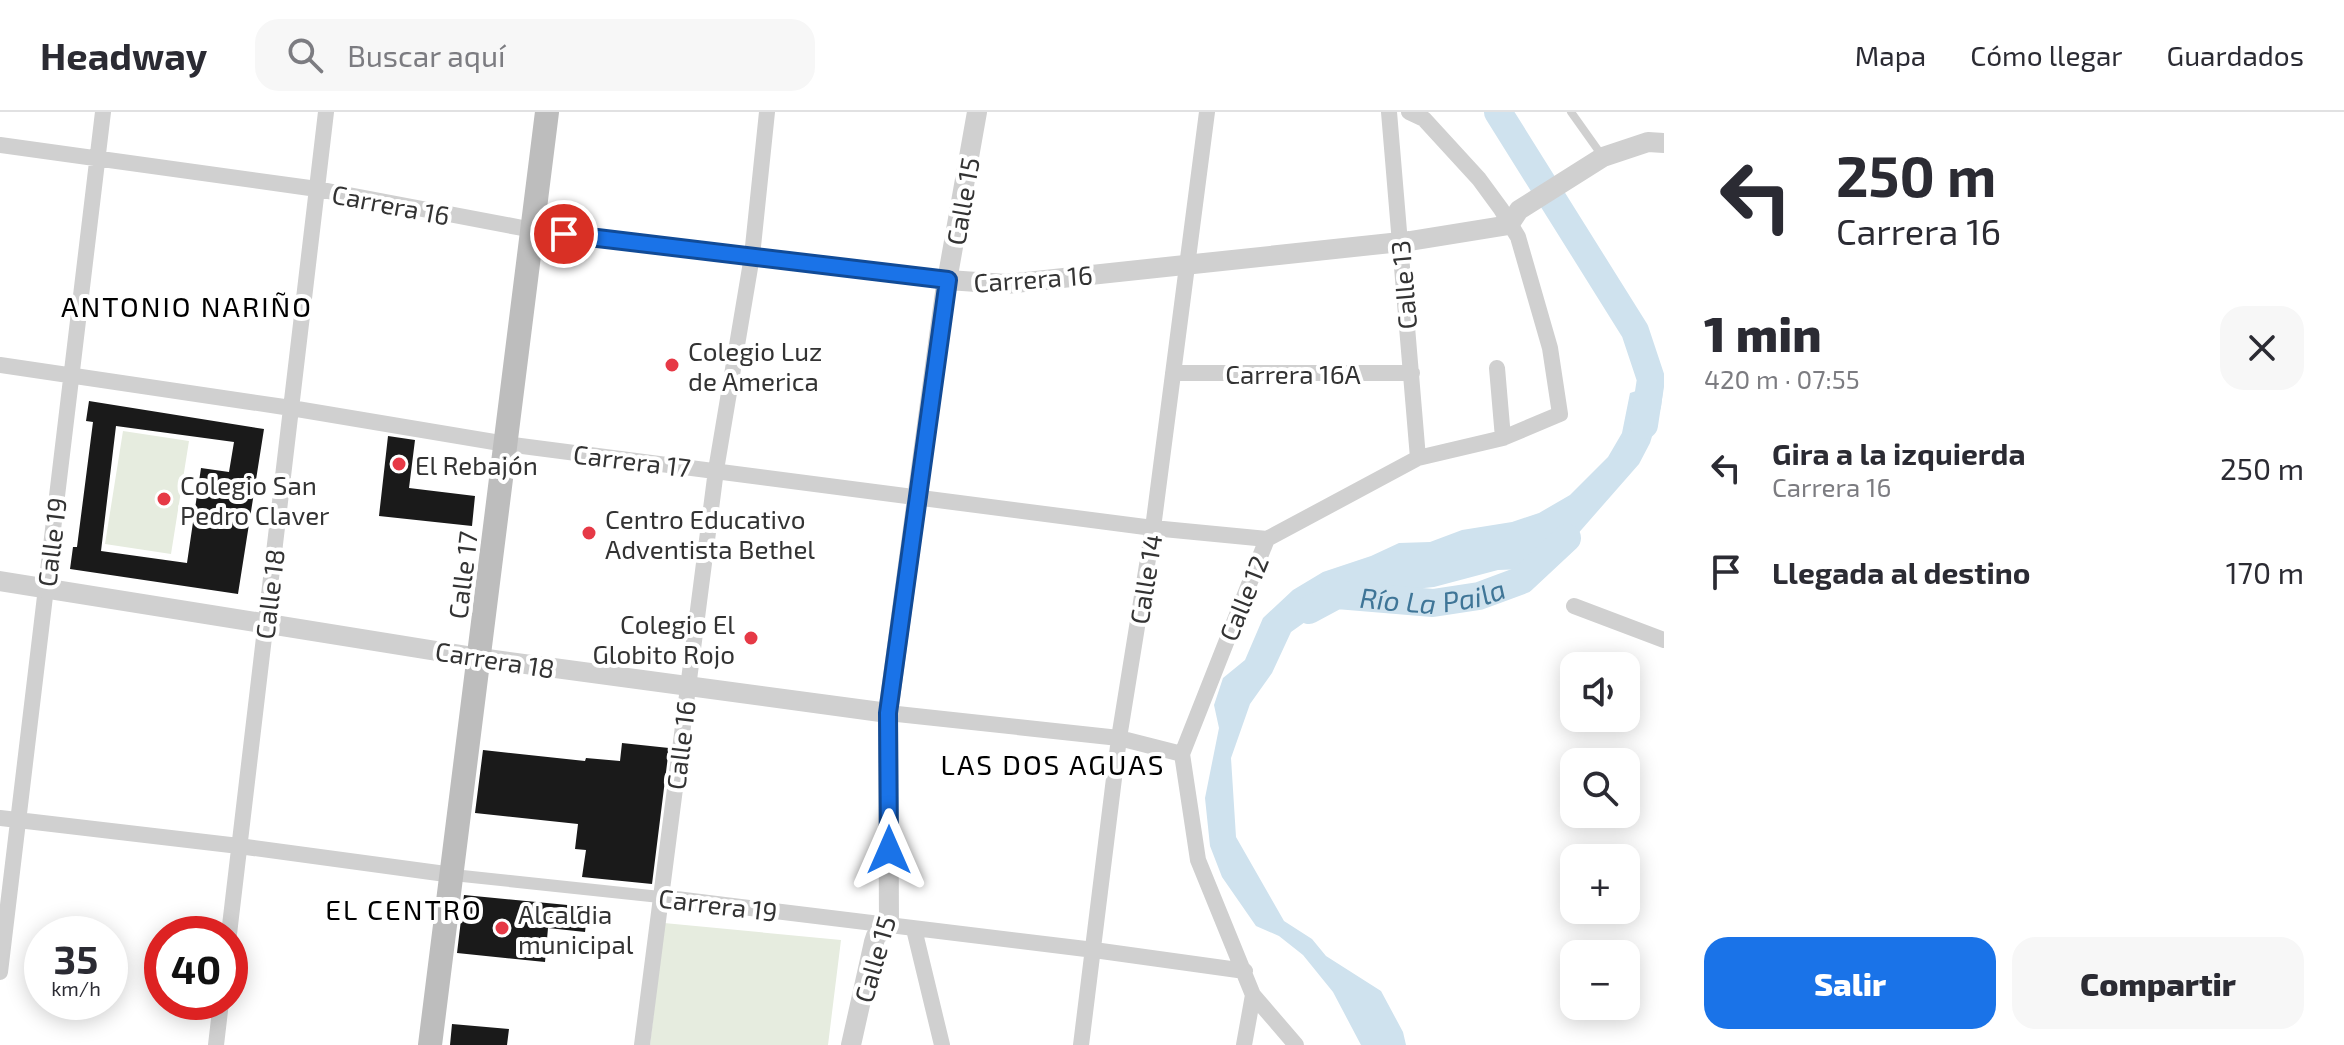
<!DOCTYPE html>
<html lang="es">
<head>
<meta charset="utf-8">
<style>
	:root { --surface:#fff; --page:#f7f7f7; --text:#2b2b33; --muted:#7c7c81; --line:#e1e1e2; --accent:#1a73e8 }
	body { margin:0; font-family:"Exo 2",sans-serif; background:var(--page); color:var(--text); height:100vh; display:flex; flex-direction:column; font-size:30px; white-space:nowrap }
	* { box-sizing:border-box; margin:0 }
	p { font-size:26px; color:var(--muted) }
	.icon { flex:none; width:44px; height:44px; fill:none; stroke:currentColor; stroke-width:2; stroke-linecap:round; stroke-linejoin:round }
	.map { position:relative; flex:1; overflow:hidden }
	.side { display:flex; flex-direction:column; background:var(--surface); width:680px }
	.side>* { flex:none }
	.guide { background:#fff; color:var(--text); overflow:hidden }
	.tools { position:absolute; left:1560px; top:540px; display:grid; gap:16px }
	.tools a { display:grid; place-items:center; width:80px; height:80px; border-radius:16px; background:var(--surface); box-shadow:0 4px 20px #0003; font-size:40px }
	.speed { position:absolute; left:24px; top:804px; display:flex; gap:16px; font-size:40px; font-weight:700; text-align:center }
	.speed>* { display:grid; place-content:center; width:104px; height:104px; border-radius:50%; background:var(--surface); box-shadow:0 4px 20px #0003; line-height:1 }
	.speed small { font-size:20px; font-weight:400 }
	.speed .limit { border:12px solid #d22; background:#fff; color:#111 }
	.pin { position:absolute; display:grid; place-items:center; width:68px; height:68px; color:#fff; margin:-34px; border:4px solid #fff; border-radius:50%; box-shadow:0 2px 8px #0007 }
	.me { position:absolute; width:88px; margin:-44px; rotate:0deg; stroke-linejoin:round; filter:drop-shadow(0 0 6px #0008) }
	.turn { display:flex; align-items:center; gap:28px; height:168px; padding:0 40px; font-size:36px }
	.turn .icon { width:104px; height:104px; stroke-width:2.5 }
	.turn b { display:block; font-size:56px; line-height:68px }
	.round { display:grid; place-items:center; flex:none; width:84px; height:84px; border-radius:24px; background:var(--page) }
	.summary { display:flex; align-items:center; justify-content:space-between; height:136px; padding:0 40px }
	h1 { font-size:48px; font-weight:800; line-height:60px }
	.button { display:flex; gap:16px; margin-top:auto; padding:16px 40px }
	.button a { flex:1; height:92px; border-radius:24px; background:var(--accent); color:#fff; font-size:32px; font-weight:800; line-height:92px; text-align:center }
	.button a+a { background:var(--page); color:var(--text) }
	ul { padding:0; list-style:none }
	li { display:flex; align-items:center; gap:24px; height:104px; padding:0 40px }
	li div { flex:1 }
	li b { display:block; font-size:30px }
	li em { font-style:normal }
	header { display:flex; align-items:center; gap:48px; box-sizing:border-box; height:112px; padding:0 40px; background:var(--surface); border-bottom:2px solid var(--line) }
	header strong { font-size:38px }
	nav { display:flex; gap:44px; margin-inline-start:auto; font-size:28px }
	.search { width:560px; height:72px; background:var(--page); display:flex; align-items:center; gap:20px; box-sizing:border-box; padding:0 28px; border-radius:24px; color:var(--muted); font-size:30px }
	main { display:flex; flex:1; min-height:0 }
	.map>svg:first-child { display:block }
</style>
</head>
<body>
<header>
<strong>Headway</strong>
<div class="search"><svg class="icon" aria-label="search" viewBox="0 0 24 24"><circle cx="10" cy="10" r="6"/><path d="M15 15l6 6"/></svg>Buscar aquí</div>
<nav><a>Mapa</a><a>Cómo llegar</a><a>Guardados</a></nav>
</header>
<main>
<div class="map">
<svg width="1664" height="933" viewBox="0 0 1664 933">
	<rect width="100%" height="100%" fill="#fff"/>
	<!-- green -->
	<path fill="#e6ecdf" d="M123,319L189,329L171,442L105,432Z
		M664,811L841,828L828,933H650Z"/>
	<!-- water -->
	<path fill="#cfe2ee" d="M1664,270L1661,295L1650,331L1639,352L1561,441L1529,457L1498,458L1434,475L1395,479L1369,476L1343,483L1291,520L1272,561L1250,592L1231,646L1236,725L1284,809L1312,827L1326,844L1381,879L1403,920L1406,933H1361L1333,880L1303,843L1279,824L1256,814L1222,765L1210,734L1205,686L1219,616L1214,593L1223,566L1245,548L1263,506L1293,478L1323,460L1371,444L1399,431L1430,430L1462,418L1512,410L1539,401L1570,383L1608,345L1622,321L1630,281Z"/>
	<g fill="none" stroke-linecap="round" stroke-linejoin="round">
		<!-- river -->
		<g stroke="#cfe2ee" stroke-width="28">
			<path d="M1498,0L1635,219L1651,267L1644,313"/>
			<path id="s1" d="M1309,498L1337,483L1433,491L1479,484L1522,468L1567,426"/>
		</g>
	</g>
	<!-- building -->
	<path fill="#1a1a1a" fill-rule="evenodd" d="M89,289L264,317L238,482L70,457L73,435H77L93,310L86,309ZM116,314L234,330L229,360L201,356L187,451L101,439Z
		M388,324L415,328L409,376L475,384L472,414L379,404Z
		M622,631L669,636L652,772L582,765L586,738L575,737L578,712L475,701L483,638L585,649L586,646L620,649Z
		M464,783L588,795L585,820L548,816L545,850L457,841Z
		M452,912L509,917L507,933H450Z"/>
	<g fill="none" stroke-linecap="round" stroke-linejoin="round">
		<!-- service -->
		<path stroke="#d0d0d0" stroke-width="8" d="M1571,0L1603,45"/>
		<!-- pedestrian -->
		<path stroke="#d0d0d0" stroke-width="12" d="M453,763L660,785"/>
		<!-- minor -->
		<path stroke="#d0d0d0" stroke-width="16" d="M1389,0L1418,346
			M0,33L317,77L533,118L948,168
			M0,253L291,296L506,332L1153,416L1267,427
			M1497,256L1503,326
			M1173,261H1412
			M1574,494L1664,528
			M888,601L1119,626L1182,642
			M0,706L239,734L453,763
			M660,785L1094,838L1245,859
			M914,817L942,933
			M229,822L326,0
			M0,860L103,0
			M216,933L221,890
			M642,933L716,358L752,144L767,0
			M1081,933L1119,626L1153,416L1207,0
			M1244,933L1253,883
			M1296,933L1253,883L1198,748L1182,642L1267,427L1418,346L1503,326L1560,302L1550,236L1518,125L1501,97L1479,67L1424,7L1409,0"/>
		<!-- tertiary -->
		<path stroke="#d0d0d0" stroke-width="20" d="M948,168L1006,172L1410,129L1509,113L1519,98L1603,45L1648,30L1664,31
			M0,469L480,546L888,601
			M851,933L874,830L876,824L889,813L888,601L945,180L977,0"/>
		<!-- secondary -->
		<path stroke="#bdbdbd" stroke-width="24" d="M430,933L547,0"/>
	</g>
	<g fill="none" stroke-linecap="round" stroke-linejoin="round">
		<!-- route casing -->
		<g stroke="#114b97" stroke-width="20">
			<path id="route" d="M564,122L948,168L888,601L889,738"/>
		</g>
		<!-- route -->
		<use href="#route" stroke="#1a73e8" stroke-width="14"/>
	</g>
	<!-- markers -->
	<g fill="#e63946" stroke="#fff" stroke-width="3">
		<circle cx="672" cy="253" r="8"/>
		<circle cx="399" cy="352" r="8"/>
		<circle cx="164" cy="387" r="8"/>
		<circle cx="589" cy="421" r="8"/>
		<circle cx="751" cy="526" r="8"/>
		<circle cx="502" cy="816" r="8"/>
	</g>
	<g text-anchor="middle" dominant-baseline="central" stroke-width="8" stroke-linejoin="round" paint-order="stroke">
		<!-- street labels -->
		<g font-size="26" fill="#333" stroke="#fff">
			<text transform="translate(962 89) rotate(-80)">Calle 15</text>
			<text transform="translate(391 92) rotate(11)">Carrera 16</text>
			<text transform="translate(1033 166) rotate(-4)">Carrera 16</text>
			<text transform="translate(1403 173) rotate(-95)">Calle 13</text>
			<text x="1293" y="261">Carrera 16A</text>
			<text transform="translate(632 348) rotate(7)">Carrera 17</text>
			<text transform="translate(51 430) rotate(-83)">Calle 19</text>
			<text transform="translate(462 463) rotate(-83)">Calle 17</text>
			<text transform="translate(1145 467) rotate(-81)">Calle 14</text>
			<text transform="translate(269 482) rotate(-83)">Calle 18</text>
			<text transform="translate(1243 486) rotate(-68)">Calle 12</text>
			<text transform="translate(495 547) rotate(9)">Carrera 18</text>
			<text transform="translate(680 633) rotate(-83)">Calle 16</text>
			<text transform="translate(718 792) rotate(7)">Carrera 19</text>
			<text transform="translate(874 847) rotate(-74)">Calle 15</text>
		</g>
		<!-- poi labels -->
		<g font-size="26" fill="#333" stroke="#fff" text-anchor="start">
			<text x="688" y="238">Colegio Luz<tspan x="688" dy="30">de America</tspan></text>
			<text x="415" y="352">El Rebajón</text>
			<text x="180" y="372">Colegio San<tspan x="180" dy="30">Pedro Claver</tspan></text>
			<text x="605" y="406">Centro Educativo<tspan x="605" dy="30">Adventista Bethel</tspan></text>
			<text x="735" y="511" text-anchor="end">Colegio El<tspan x="735" dy="30">Globito Rojo</tspan></text>
			<text x="518" y="801">Alcaldia<tspan x="518" dy="30">municipal</tspan></text>
		</g>
		<!-- neighbourhood labels -->
		<g font-size="28" letter-spacing="2" fill="#000" stroke="#fff">
			<text x="187" y="194">ANTONIO NARIÑO</text>
			<text x="1053" y="652">LAS DOS AGUAS</text>
			<text x="404" y="797">EL CENTRO</text>
		</g>
		<!-- water labels -->
		<g font-size="28" font-style="italic" fill="#3f7597" stroke="#fff">
			<text stroke="none"><textPath href="#s1" startOffset="128">Río La Paila</textPath></text>
		</g>
	</g>
</svg>
<div class="tools">
<a><svg class="icon" aria-label="sound" viewBox="0 0 24 24"><path d="M4 9h4l5-4v14l-5-4H4zM17 9q2 3 0 6"/></svg></a>
<a><svg class="icon" aria-label="search" viewBox="0 0 24 24"><circle cx="10" cy="10" r="6"/><path d="M15 15l6 6"/></svg></a>
<a>+</a>
<a>−</a>
</div>
<div class="speed"><div>35<small>km/h</small></div><div class="limit">40</div></div>
<div class="pin" style="left:564px;top:122px;background:#d93025"><svg class="icon" aria-label="arrive" viewBox="0 0 24 24"><path d="M6 21V4h12l-3 4 3 4H6"/></svg></div>
<svg class="me" style="left:889px;top:738px" viewBox="-20 -20 40 40"><path d="M0-17L14 15 0 8-14 15z" fill="#1a73e8" stroke="#fff" stroke-width="4"/></svg>
</div>
<section class="side">
<div class="guide">
<div class="turn"><svg class="icon" aria-label="left" viewBox="0 0 24 24"><path d="M17 20v-9H6M10 6l-5 5 5 5"/></svg><div><b>250 m</b>Carrera 16</div></div>
</div>
<div class="summary"><div><h1>1 min</h1><p>420 m · 07:55</p></div><a class="round"><svg class="icon" aria-label="close" viewBox="0 0 24 24"><path d="M6 6l12 12M18 6L6 18"/></svg></a></div>
<ul>
<li><svg class="icon" aria-label="left" viewBox="0 0 24 24"><path d="M17 20v-9H6M10 6l-5 5 5 5"/></svg><div><b>Gira a la izquierda</b><p>Carrera 16</p></div><em>250 m</em></li>
<li><svg class="icon" aria-label="arrive" viewBox="0 0 24 24"><path d="M6 21V4h12l-3 4 3 4H6"/></svg><div><b>Llegada al destino</b></div><em>170 m</em></li>
</ul>
<div class="button"><a>Salir</a><a>Compartir</a></div>
</section>
</main>
</body>
</html>
